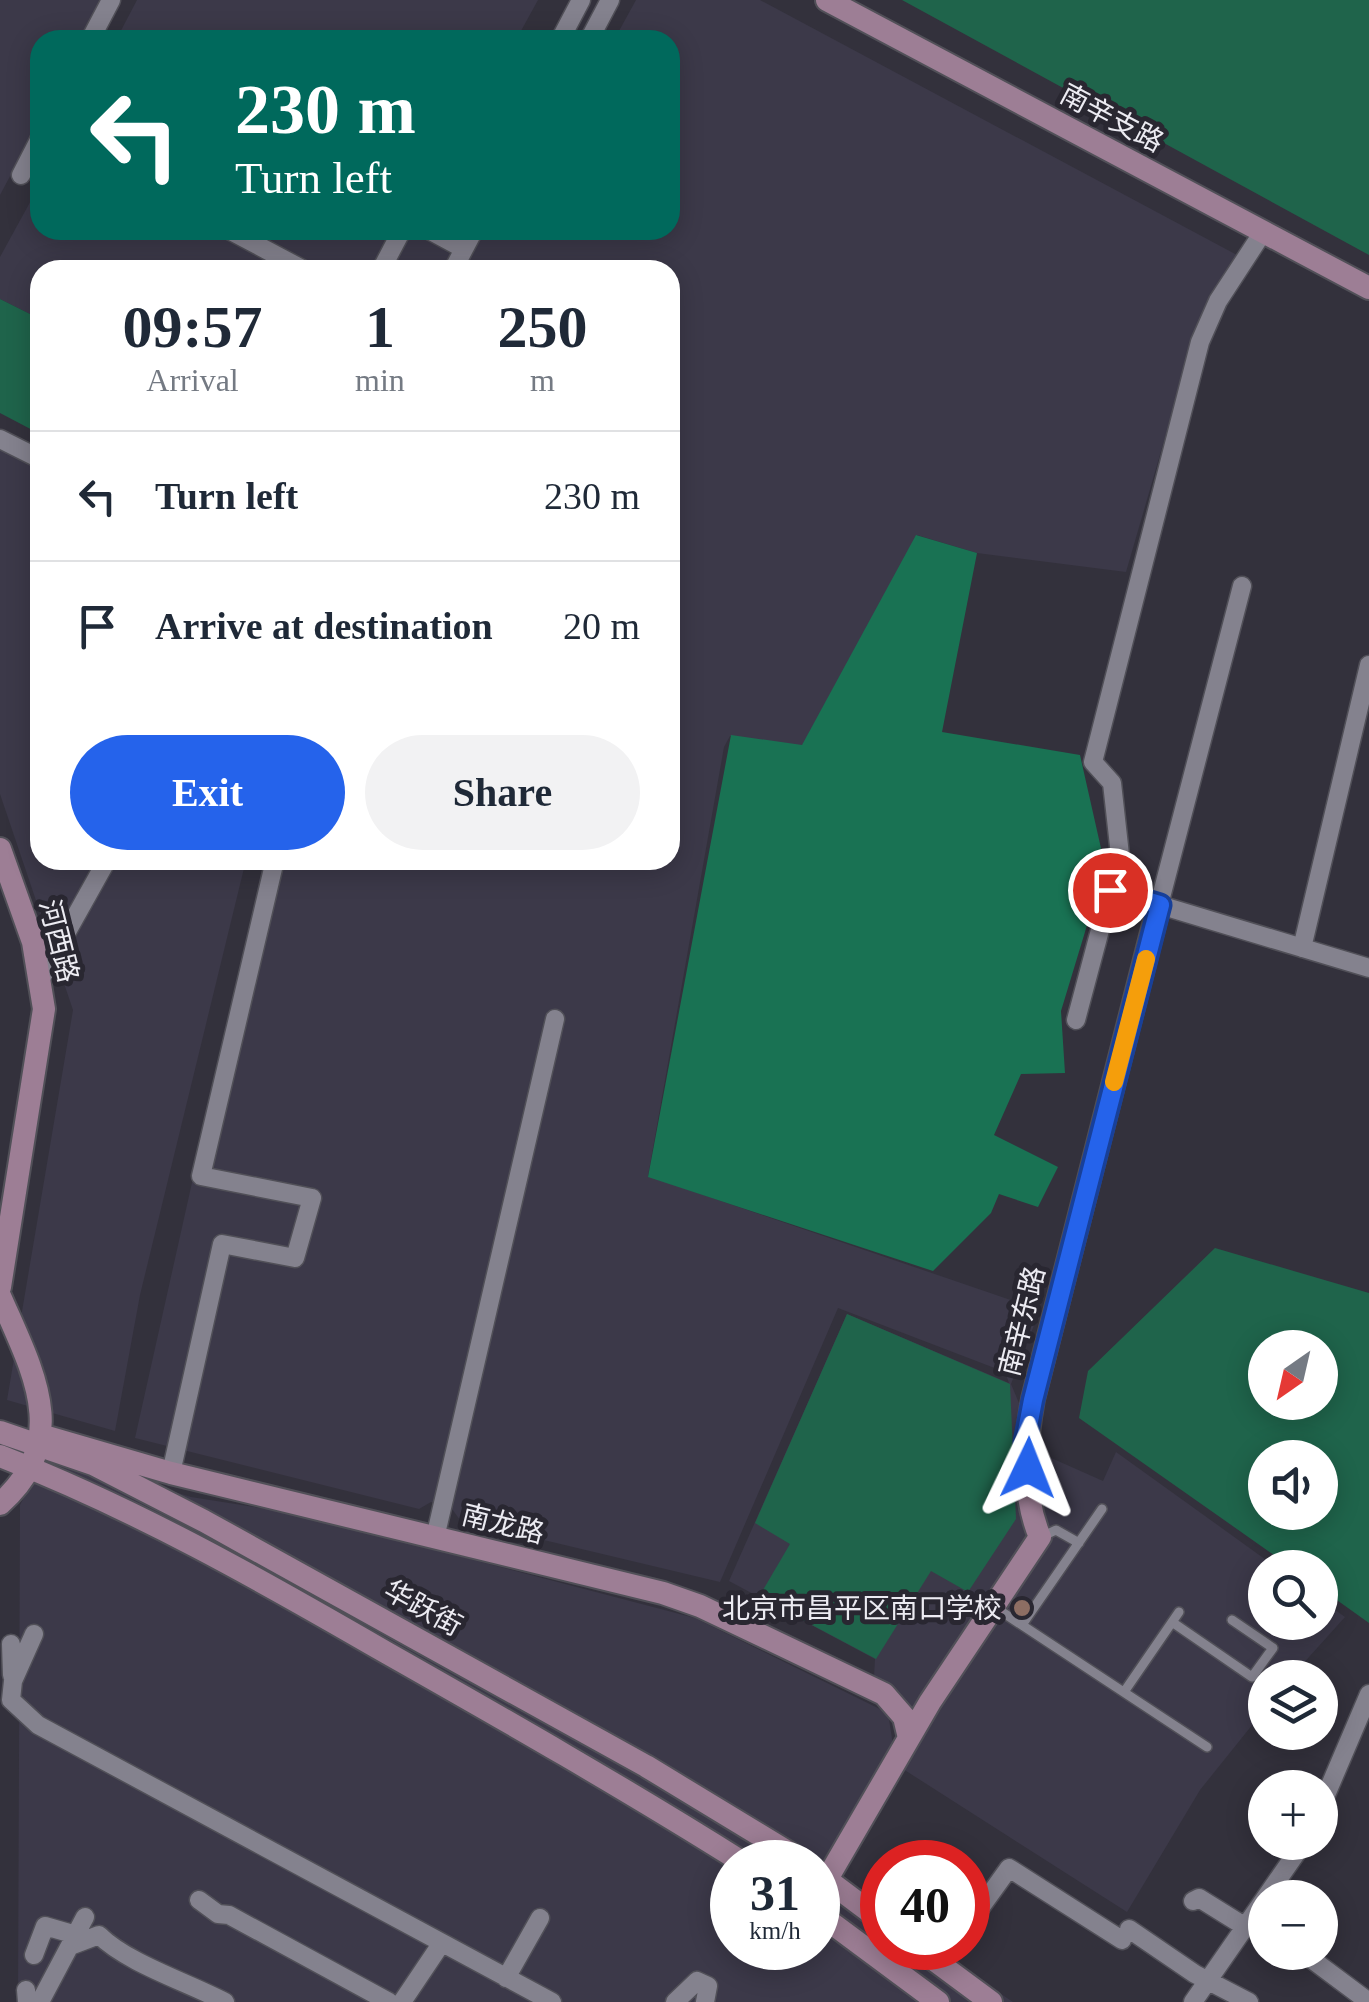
<!DOCTYPE html>
<html lang="en">
<head>
<meta charset="utf-8">
<style>
	:root { --surface:#fff; --page:#f2f2f3; --text:#1f2937; --muted:#747a83; --line:#e0e1e3; --accent:#2563eb }
	body { margin:0; font-family:"Times New Roman","Noto Sans SC",serif; background:var(--page); color:var(--text); height:100vh; display:flex; flex-direction:column; font-size:38px; white-space:nowrap }
	* { box-sizing:border-box; margin:0 }
	p { font-size:32px; color:var(--muted) }
	.icon { flex:none; width:55px; height:55px; fill:none; stroke:currentColor; stroke-width:2; stroke-linecap:round; stroke-linejoin:round }
	.map { position:relative; flex:1; overflow:hidden }
	.panel { position:absolute; left:30px; top:260px; width:650px; height:610px; display:flex; flex-direction:column; background:var(--surface); border-radius:30px; box-shadow:0 5px 25px #0003 }
	.panel>* { flex:none }
	.top-card { position:absolute; left:30px; top:30px; width:650px; height:210px; border-radius:30px; box-shadow:0 5px 25px #0003; background:#00695c; color:#fff; overflow:hidden }
	.needle { width:65px; rotate:214deg }
	.tools { position:absolute; left:1248px; top:1330px; display:grid; gap:20px }
	.tools a { display:grid; place-items:center; width:90px; height:90px; border-radius:50%; background:var(--surface); box-shadow:0 5px 25px #0003; font-size:50px }
	.speed { position:absolute; left:710px; top:1840px; display:flex; gap:20px; font-size:50px; font-weight:700; text-align:center }
	.speed>* { display:grid; place-content:center; width:130px; height:130px; border-radius:50%; background:var(--surface); box-shadow:0 5px 25px #0003; line-height:1 }
	.speed small { font-size:25px; font-weight:400 }
	.speed .limit { border:15px solid #d22; background:#fff; color:#111 }
	.pin { position:absolute; display:grid; place-items:center; width:85px; height:85px; color:#fff; margin:-42px; border:5px solid #fff; border-radius:50%; box-shadow:0 2px 10px #0007 }
	.me { position:absolute; width:110px; margin:-55px; rotate:2deg; stroke-linejoin:round; filter:drop-shadow(0 0 8px #0008) }
	.turn { display:flex; align-items:center; gap:35px; height:210px; padding:0 40px; font-size:45px }
	.turn .icon { width:130px; height:130px; stroke-width:2.5 }
	.turn b { display:block; font-size:70px; line-height:85px }
	.eta { display:flex; justify-content:space-evenly; align-items:center; height:170px; text-align:center }
	.eta b { font-size:60px; font-weight:600; line-height:70px }
	.button { display:flex; gap:20px; margin-top:auto; padding:20px 40px }
	.button a { flex:1; height:115px; border-radius:60px; background:var(--accent); color:#fff; font-size:40px; font-weight:600; line-height:115px; text-align:center }
	.button a+a { background:var(--page); color:var(--text) }
	ul { padding:0; list-style:none }
	li { display:flex; align-items:center; gap:30px; height:130px; padding:0 40px; border-top:2px solid var(--line) }
	li div { flex:1 }
	li b { display:block; font-size:38px }
	li em { font-style:normal }
	.map>svg:first-child { display:block }
</style>
</head>
<body>
<div class="map">
<svg width="1369" height="2002" viewBox="0 0 1369 2002">
	<rect width="100%" height="100%" fill="#33313c"/>
	<!-- built -->
	<path fill="#3c3949" fill-rule="evenodd" d="M0,0H104L83,40H40V120L0,195Z
		M137,0H538L516,40H116Z
		M636,0H760L1237,255L1195,334L1126,572L977,553L917,535L802,746L730,736L724,747L648,1176L1040,1310L1011,1384L1040,1453L1103,1481L1116,1452L1276,1567L1265,1568V1622H1320V1599L1345,1617L1291,1677L1265,1678V1709L1200,1790L1127,1912L903,1769L912,1752L874,1677L875,1659L729,1581L847,1314L1009,1383L1005,1372L838,1308L720,1582L460,1520L452,1509L431,1502L419,1509L135,1438L264,860H670V270H40V319L0,299V257L40,184V230H670V40H614Z
		M0,434L40,456V860H246L140,1295L115,1431L7,1400L73,1010L0,794Z
		M47,1452L191,1497L298,1514L695,1618L888,1713L893,1745L824,1869L882,1914V1948H932L1013,2002H18L20,1505ZM732,1862H818V1948H732Z"/>
	<!-- green -->
	<path fill="#1f644b" fill-rule="evenodd" d="M902,0H1369V255Z
		M0,299L40,319V434L0,413Z
		M1215,1248L1369,1293V1623L1320,1588V1568L1291,1567L1079,1418L1088,1371ZM1265,1348H1320V1402H1265ZM1265,1458H1320V1512H1265Z
		M847,1314L1010,1384L1016,1519L968,1592L931,1571L876,1659L759,1597L790,1544L755,1523Z"/>
	<!-- forest -->
	<path fill="#197253" d="M916,535L977,553L942,732L1080,755L1105,866L1061,1011L1065,1073L1021,1074L994,1135L1058,1167L1038,1207L999,1194L991,1213L933,1271L648,1177L731,735L802,745Z"/>
	<g fill="none" stroke-linecap="round" stroke-linejoin="round">
		<!-- lane casing -->
		<g stroke="#515058" stroke-width="12">
			<path id="lane" d="M1041,1537L1056,1530L1079,1543
				M996,1608L1207,1747
				M1172,1622L1252,1677L1273,1648L1232,1620
				M1022,1625L1102,1509
				M1124,1692L1179,1612"/>
		</g>
		<!-- street casing -->
		<g stroke="#515058" stroke-width="21">
			<path id="street" d="M90,40L111,0
				M560,40L581,0
				M589,40L610,0
				M21,175L40,138
				M229,230L304,270
				M429,230L464,249
				M381,270L402,230
				M453,270L474,230
				M0,439L40,459
				M1110,890L1369,968
				M1159,905L1242,586
				M1302,948L1369,665
				M40,980L107,860
				M1076,1020L1120,855L1112,783L1093,762L1200,342L1218,301L1263,232
				M171,1473L222,1244L295,1258L312,1198L201,1176L275,860
				M435,1538L555,1019
				M34,1634L13,1681L11,1700L38,1725L552,2002
				M11,1644L12,1675
				M1320,1809L1369,1694
				M199,1900L218,1914L229,1915L389,2002
				M1193,1901L1199,1898L1244,1926
				M968,1925L1009,1868L1122,1940
				M1129,1929L1195,1974L1249,2002
				M70,1946L99,1935C127,1963 187,1982 225,2002
				M1302,1952L1369,2002
				M34,1955L45,1926L76,1935
				M941,1964L952,1948
				M506,1978L540,1918
				M26,1990L27,2002
				M40,2002L85,1917
				M402,2002L441,1944
				M675,2002L697,1981L708,1986L705,2002
				M1193,2002L1304,1842"/>
		</g>
		<!-- secondary casing -->
		<g stroke="#515058" stroke-width="26">
			<path id="secondary" d="M827,0L1369,288
				M0,849L33,942L44,1009L0,1287
				M0,1296C32,1370 73,1439 0,1504
				M0,1432L93,1464L204,1521L646,1766L804,1862
				M44,1436L171,1473L663,1593L700,1606L884,1694L904,1717L909,1738
				M0,1456C136,1509 261,1580 387,1653C507,1721 626,1789 742,1862
				M818,1873L882,1921
				M827,1879L930,1702L1040,1537C1022,1495 1025,1443 1033,1399L1159,905
				M818,1913L938,2002
				M918,1948L991,2002"/>
		</g>
		<!-- lane -->
		<use href="#lane" stroke="#84828e" stroke-width="9"/>
		<!-- street -->
		<use href="#street" stroke="#84828e" stroke-width="18"/>
		<!-- secondary -->
		<use href="#secondary" stroke="#9d7e95" stroke-width="22"/>
	</g>
	<g fill="none" stroke-linecap="round" stroke-linejoin="round">
		<!-- route casing -->
		<g stroke="#184099" stroke-width="25">
			<path id="route" d="M1028,1468L1025,1442L1033,1400L1160,905L1110,890"/>
		</g>
		<!-- route -->
		<use href="#route" stroke="#2563eb" stroke-width="18"/>
		<!-- slow -->
		<path stroke="#f59e0b" stroke-width="18" d="M1114,1082L1146,959"/>
	</g>
	<!-- markers -->
	<circle fill="#8d6e63" stroke="#292731" stroke-width="4" cx="1022" cy="1608" r="10"/>
	<g text-anchor="middle" dominant-baseline="central" stroke-width="10" stroke-linejoin="round" paint-order="stroke">
		<!-- street labels -->
		<g font-size="28" fill="#ecebf2" stroke="#292731">
			<text transform="translate(1112 118) rotate(28)">南辛支路</text>
			<text transform="translate(59 941) rotate(76)">河西路</text>
			<text transform="translate(1022 1321) rotate(-76)">南辛东路</text>
			<text transform="translate(503 1524) rotate(14)">南龙路</text>
			<text transform="translate(423 1608) rotate(29)">华跃街</text>
		</g>
		<!-- poi labels -->
		<g font-size="28" fill="#ecebf2" stroke="#292731" text-anchor="end">
			<text x="1002" y="1608">北京市昌平区南口学校</text>
		</g>
	</g>
</svg>
<div class="tools">
<a><svg class="needle" viewBox="-14 -14 28 28"><path d="M0-13l5 13h-10z" fill="#e53935"/><path d="M0 13l5-13h-10z" fill="#747a83"/></svg></a>
<a><svg class="icon" aria-label="sound" viewBox="0 0 24 24"><path d="M4 9h4l5-4v14l-5-4H4zM17 9q2 3 0 6"/></svg></a>
<a><svg class="icon" aria-label="search" viewBox="0 0 24 24"><circle cx="10" cy="10" r="6"/><path d="M15 15l6 6"/></svg></a>
<a><svg class="icon" aria-label="layers" viewBox="0 0 24 24"><path d="M12 4l9 5-9 5-9-5zM3 14l9 5 9-5"/></svg></a>
<a>+</a>
<a>−</a>
</div>
<div class="speed"><div>31<small>km/h</small></div><div class="limit">40</div></div>
<div class="pin" style="left:1110px;top:890px;background:#d93025"><svg class="icon" aria-label="arrive" viewBox="0 0 24 24"><path d="M6 21V4h12l-3 4 3 4H6"/></svg></div>
<svg class="me" style="left:1028px;top:1468px" viewBox="-20 -20 40 40"><path d="M0-17L14 15 0 8-14 15z" fill="#2563eb" stroke="#fff" stroke-width="4"/></svg>
<div class="top-card">
<div class="turn"><svg class="icon" aria-label="left" viewBox="0 0 24 24"><path d="M17 20v-9H6M10 6l-5 5 5 5"/></svg><div><b>230 m</b>Turn left</div></div>
</div>
<section class="panel">
<div class="eta">
<div><b>09:57</b><p>Arrival</p></div>
<div><b>1</b><p>min</p></div>
<div><b>250</b><p>m</p></div>
</div>
<ul>
<li><svg class="icon" aria-label="left" viewBox="0 0 24 24"><path d="M17 20v-9H6M10 6l-5 5 5 5"/></svg><div><b>Turn left</b></div><em>230 m</em></li>
<li><svg class="icon" aria-label="arrive" viewBox="0 0 24 24"><path d="M6 21V4h12l-3 4 3 4H6"/></svg><div><b>Arrive at destination</b></div><em>20 m</em></li>
</ul>
<div class="button"><a>Exit</a><a>Share</a></div>
</section>
</div>
</body>
</html>
